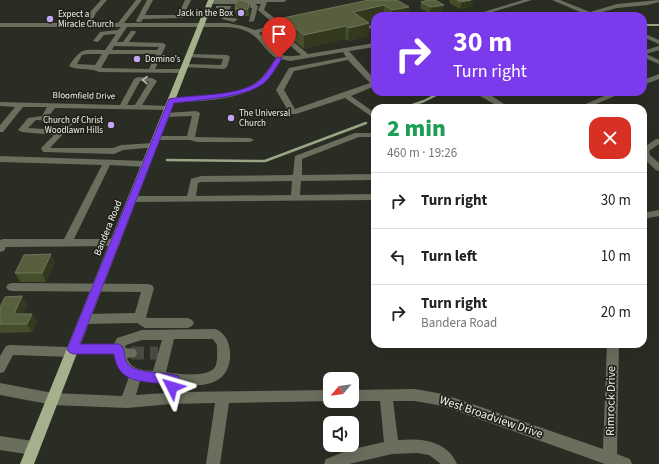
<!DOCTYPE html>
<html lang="en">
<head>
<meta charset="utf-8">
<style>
	:root { --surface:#fff; --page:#f6f6f6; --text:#222; --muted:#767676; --line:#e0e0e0 }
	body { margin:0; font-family:"Source Sans 3",sans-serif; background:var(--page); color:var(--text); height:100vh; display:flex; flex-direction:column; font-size:15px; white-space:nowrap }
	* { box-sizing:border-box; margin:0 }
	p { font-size:13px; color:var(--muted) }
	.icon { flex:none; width:22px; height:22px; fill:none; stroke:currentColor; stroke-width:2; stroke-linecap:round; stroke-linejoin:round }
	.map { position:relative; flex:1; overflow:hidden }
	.sheet { position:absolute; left:371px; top:104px; width:276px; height:244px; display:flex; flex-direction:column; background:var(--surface); border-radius:12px; box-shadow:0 4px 16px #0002 }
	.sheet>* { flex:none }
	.hud { position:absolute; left:371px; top:12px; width:276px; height:84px; border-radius:12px; box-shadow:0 4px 16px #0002; background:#7c3aed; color:#fff; overflow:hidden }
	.needle { width:26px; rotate:241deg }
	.tools { position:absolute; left:323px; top:372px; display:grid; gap:8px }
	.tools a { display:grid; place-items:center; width:36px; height:36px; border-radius:8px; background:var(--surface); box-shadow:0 4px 16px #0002; font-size:20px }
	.pin { position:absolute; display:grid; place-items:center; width:34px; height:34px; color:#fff; margin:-41px -17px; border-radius:50% 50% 50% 0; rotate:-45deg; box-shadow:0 0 4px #0007 }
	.pin .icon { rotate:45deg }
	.me { position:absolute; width:44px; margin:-22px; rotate:310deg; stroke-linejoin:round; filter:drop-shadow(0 0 3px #0008) }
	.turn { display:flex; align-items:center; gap:14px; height:84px; padding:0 16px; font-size:18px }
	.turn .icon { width:52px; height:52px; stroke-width:2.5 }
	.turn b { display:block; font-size:28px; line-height:34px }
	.round { display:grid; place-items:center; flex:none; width:42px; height:42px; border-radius:12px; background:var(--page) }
	.head { display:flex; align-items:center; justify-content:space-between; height:68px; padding:0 16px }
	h1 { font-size:24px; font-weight:800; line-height:30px; color:#1e9e55 }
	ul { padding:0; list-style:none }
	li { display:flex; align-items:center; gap:12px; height:56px; padding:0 16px; border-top:1px solid var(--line) }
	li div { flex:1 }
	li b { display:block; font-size:15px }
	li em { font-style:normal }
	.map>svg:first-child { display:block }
</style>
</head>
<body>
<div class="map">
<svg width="659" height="464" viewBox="0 0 659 464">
	<rect width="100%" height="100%" fill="#2a2d23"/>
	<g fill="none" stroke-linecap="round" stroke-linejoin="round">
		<!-- stream-far1 -->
		<path stroke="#9ca486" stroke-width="2" d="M643,25H659"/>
		<!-- stream -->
		<path stroke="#9ca486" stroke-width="2.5" d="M404,108L424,101L442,92
			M167,160L265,161L366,123"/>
		<!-- minor-tunnel -->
		<path stroke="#484b41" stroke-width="13" stroke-dasharray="13 6" stroke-linecap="butt" d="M131,353H158"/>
		<!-- minor -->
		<path fill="#696e5d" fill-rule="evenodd" d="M101,0H107L96,13L91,23H118L136,0H142L124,23H228L243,26L255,30L275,25L258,10L261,4H211L208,2L211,0H287L284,2H267L264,10L281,23L299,20V22L277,28L308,54L375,43V47L349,51L375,80V86L351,96L375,113V119L345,98L296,114H290L276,90L289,68L346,57L343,52L290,61L281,59C277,67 272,76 265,82C242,101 199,101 171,103H168V99C198,93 237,101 261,78C267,72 271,65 276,58C270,54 266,49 262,44C253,32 242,28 228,27H127L117,42H123L131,31H135L136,32L129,42L163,43L166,45L155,69H183L186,71L183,73L99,72C89,67 76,71 69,66C82,47 83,50 105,50L116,34L104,35L98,42L93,41L100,32L118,30L121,27H0V23H85L91,11ZM271,29L301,55C275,60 275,48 259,33ZM114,46L159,47L157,50H112ZM87,54H102L95,65L77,64L82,55ZM109,54H156L149,69L101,68ZM348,60L370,83L295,109L284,90L294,71Z
			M147,0H153L145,15H178L185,0H191L182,18L143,19L141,22H137L136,21Z
			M523,0H532L479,16H470Z
			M552,0H560L590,12L617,4L659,0V2L648,5L617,8L595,14L598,16L587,15Z
			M255,4L258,6L254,21L249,22L252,8L242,6L245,4Z
			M216,6H231L228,17L238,19L234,22L222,19L225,9L216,8Z
			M375,24V28L365,29L362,27Z
			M643,33L659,40V44L643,37Z
			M659,46V50L646,54L659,60V64L643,57V51Z
			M189,54L227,55L230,57L227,67L224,69L183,67L182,66L185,64L221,65L223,59L187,57V55Z
			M659,74V79L643,85V80Z
			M138,77L152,78L157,81L142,105L168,106H171V110L55,108L49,116L72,118L76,120L50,148H113L121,145L154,143H157L158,145L157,147L123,150L114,154L43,152L41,148L54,135L22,132L18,130L28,118L42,116L47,107H23L3,132H0V125L15,107L0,106V102L120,105L134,79ZM140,81L149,82L135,105H127ZM36,120L66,122L59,130L28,128Z
			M480,92H486L510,108H501L480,96Z
			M614,92H624L587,108H576Z
			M196,111L200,113L195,137L250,138L254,140L250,142H197L190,140H156L152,138L156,136H187L192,116L166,117L162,115L166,113Z
			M355,133H375V137H359L302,159V175L375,174V180L301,181L300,195L375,194V200L132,202L127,199L132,196H187L191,179L201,176L293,175L295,156ZM292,181L291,195L196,196L198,183L201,182Z
			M656,139H659V144L649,151L650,155L659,163V171L656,170L643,158V148Z
			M0,156L146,161L150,164L146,167L110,165L74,239H115L119,240L120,243L119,246L6,247L4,251L0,252V240L3,239H64L102,165L0,162Z
			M659,210V216L643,219V213Z
			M12,283L148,284L152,285L154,288L146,317L148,318H188L192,320L194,323L192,326L188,328H145L137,323L85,324L81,322L79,319L81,316L85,314L135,313L141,292L12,291L8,290L6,287L8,284Z
			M215,329C234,335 235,369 219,379C208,387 193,385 180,385L179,392L330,390V401H333L229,403L220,464H206L215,403L171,404L127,408L53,405L0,395V383L53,393L122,396L129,377L119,369L113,354H76L71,357L13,355L4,372L0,373V356L6,346L10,345L68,347L73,344H114L117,338L142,330ZM174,339H213L217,345C217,351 218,362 215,367C209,378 177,374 166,372ZM142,340H162L153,371C143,370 131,370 127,358L135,357L137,353L135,349L125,348L126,345ZM140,381L167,384L165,393L136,395Z
			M607,344H619L617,454L630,459L632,464H605L443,406L415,401H393L398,440C421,438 447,440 457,464H441L429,455L417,453L392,454L349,464H324L326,459L349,450L384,442L380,401H349H352V390L415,389L443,394L603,449Z
			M0,436L33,441L38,443L40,448L38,453L33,455L0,450Z"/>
		<!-- major -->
		<path fill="#a6b08c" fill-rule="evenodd" d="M208,0H214L34,464H20Z"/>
	</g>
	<!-- wall -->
	<path fill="#454d2a" d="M369,0L409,7L408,16H375V20L367,22L369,36L348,41L345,39L304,49L284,32L283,18Z
		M450,0H473L472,6L460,9L449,3Z
		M421,2L443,11L430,14L420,8Z
		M249,3L250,9L249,16H236L235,9Z
		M55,262L46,282H20L15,273Z
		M22,296L27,305L23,314H32L37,322L32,332L0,333V307Z"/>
	<!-- shaded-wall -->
	<path fill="#32391e" d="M471,0H473L472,6L460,9L461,2Z
		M249,3L250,9L249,16L248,9Z
		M384,5V16H375V20L353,25V12Z
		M444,5L443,11L430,14L431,7Z
		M409,7L408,16H392V10Z
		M369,23V36L348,41L349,28Z
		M346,26L345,39L304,49V35Z
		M51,254L55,262L46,282L42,273Z
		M22,296L27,305L19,322L14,314Z
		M32,314L37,322L32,332L27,324Z"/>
	<!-- building -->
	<path fill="#575f3f" stroke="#6f765a" d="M237,0H241L249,3L248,9H235Z
		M369,0H397L409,7L392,10L384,5L353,12L369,23L349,28L346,26L304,35L283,18Z
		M428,0H435L444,5L431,7L421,2Z
		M457,0H471L461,2Z
		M51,254L42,273H15L24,255Z
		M22,296L14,314H32L27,324H0V307L5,297Z"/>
	<!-- one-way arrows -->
	<defs><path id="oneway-chevron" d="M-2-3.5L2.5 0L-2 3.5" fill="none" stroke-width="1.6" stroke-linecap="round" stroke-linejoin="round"/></defs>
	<use stroke="#babdb3" href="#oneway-chevron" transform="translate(145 80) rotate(-178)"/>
	<!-- route -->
	<path fill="#7c3aed" stroke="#51269a" d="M277,57L282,58C277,66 271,77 264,83C245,98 198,100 174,103L80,344H118L122,346C125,351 124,356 126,361C131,375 166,371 178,376L180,379L177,391L172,392L168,391L167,384C142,381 118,384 114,354H73L69,352L67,349L169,99C193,94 242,97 260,80C267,74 272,64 277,57Z"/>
	<!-- markers -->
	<g fill="#c3a7f2" stroke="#21231a" stroke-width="1.5">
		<circle cx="241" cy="13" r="4"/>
		<circle cx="50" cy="19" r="4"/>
		<circle cx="137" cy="59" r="4"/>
		<circle cx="231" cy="118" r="4"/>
		<circle cx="111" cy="125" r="4"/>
	</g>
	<g text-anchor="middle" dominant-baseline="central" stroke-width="3.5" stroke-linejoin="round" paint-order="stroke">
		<!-- far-poi labels -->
		<g font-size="9" fill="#f0f2ec" stroke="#21231a" text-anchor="start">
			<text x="233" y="13" text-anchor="end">Jack in the Box</text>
			<text x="58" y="14">Expect a<tspan x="58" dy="10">Miracle Church</tspan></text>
			<text x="145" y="59">Domino's</text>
			<text x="239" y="113">The Universal<tspan x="239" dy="10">Church</tspan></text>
			<text x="103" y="120" text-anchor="end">Church of Christ<tspan x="103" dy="10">Woodlawn Hills</tspan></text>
		</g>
		<!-- far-street labels -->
		<g font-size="9" fill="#f0f2ec" stroke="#21231a">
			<text transform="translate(84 96) rotate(1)">Bloomfield Drive</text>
		</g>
		<!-- street labels -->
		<g font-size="10" fill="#f0f2ec" stroke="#21231a">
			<text transform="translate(108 228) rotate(-68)">Bandera Road</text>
		</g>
		<!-- near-street labels -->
		<g font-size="12" fill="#f0f2ec" stroke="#21231a">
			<text transform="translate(611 401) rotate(-89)">Rimrock Drive</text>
			<text transform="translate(491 417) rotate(19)">West Broadview Drive</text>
		</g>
	</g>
</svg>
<div class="tools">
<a><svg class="needle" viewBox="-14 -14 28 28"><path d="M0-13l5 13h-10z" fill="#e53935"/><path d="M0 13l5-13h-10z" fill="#767676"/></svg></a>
<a><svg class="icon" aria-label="sound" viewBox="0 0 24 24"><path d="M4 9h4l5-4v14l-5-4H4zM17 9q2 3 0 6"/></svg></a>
</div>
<div class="pin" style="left:279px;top:58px;background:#d93025"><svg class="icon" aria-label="arrive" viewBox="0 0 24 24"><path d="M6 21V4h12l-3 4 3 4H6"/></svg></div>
<svg class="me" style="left:172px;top:387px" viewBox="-20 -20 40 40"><path d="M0-17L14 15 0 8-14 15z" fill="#7c3aed" stroke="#fff" stroke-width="4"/></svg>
<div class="hud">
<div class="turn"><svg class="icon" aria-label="right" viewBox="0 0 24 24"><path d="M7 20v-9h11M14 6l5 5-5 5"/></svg><div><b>30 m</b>Turn right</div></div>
</div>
<section class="sheet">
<div class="head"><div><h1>2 min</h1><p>460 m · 19:26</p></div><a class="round" style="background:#d93025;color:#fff"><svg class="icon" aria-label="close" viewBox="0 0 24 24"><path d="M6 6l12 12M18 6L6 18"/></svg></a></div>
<ul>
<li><svg class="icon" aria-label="right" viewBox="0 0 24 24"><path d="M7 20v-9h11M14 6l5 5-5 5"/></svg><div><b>Turn right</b></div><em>30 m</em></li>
<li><svg class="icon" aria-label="left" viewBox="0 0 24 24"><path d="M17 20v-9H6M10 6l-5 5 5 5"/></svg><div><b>Turn left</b></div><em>10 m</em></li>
<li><svg class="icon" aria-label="right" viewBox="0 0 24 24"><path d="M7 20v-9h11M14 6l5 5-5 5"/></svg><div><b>Turn right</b><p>Bandera Road</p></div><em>20 m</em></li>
</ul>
</section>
</div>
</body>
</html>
